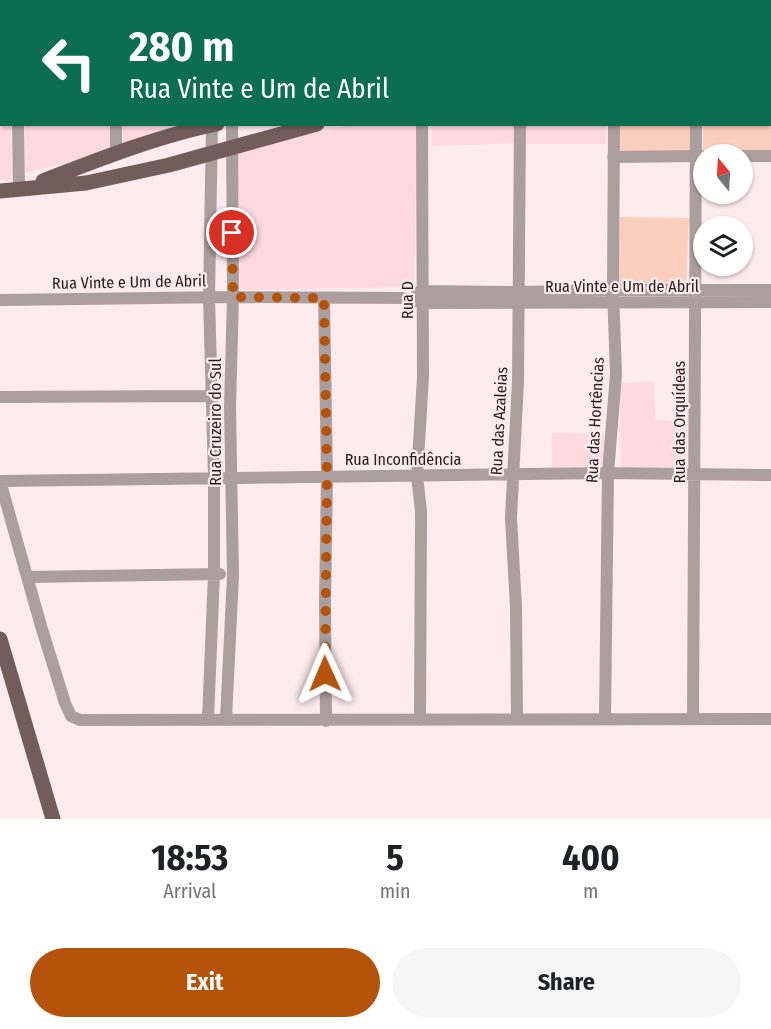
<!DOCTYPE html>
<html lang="en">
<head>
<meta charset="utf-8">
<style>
	:root { --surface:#fff; --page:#f6f6f6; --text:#202124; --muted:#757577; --accent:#b45309 }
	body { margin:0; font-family:"Fira Sans Condensed",sans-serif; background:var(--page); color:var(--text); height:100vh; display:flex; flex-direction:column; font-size:22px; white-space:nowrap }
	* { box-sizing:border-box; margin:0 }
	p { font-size:20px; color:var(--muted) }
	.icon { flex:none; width:33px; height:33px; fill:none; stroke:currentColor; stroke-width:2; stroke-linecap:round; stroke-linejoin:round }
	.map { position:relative; height:819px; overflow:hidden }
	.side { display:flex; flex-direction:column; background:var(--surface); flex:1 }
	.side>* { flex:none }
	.guide { position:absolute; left:0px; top:0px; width:771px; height:126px; box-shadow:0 2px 4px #0004; background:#0b6e4f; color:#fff; overflow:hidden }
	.needle { width:39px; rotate:342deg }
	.fabs { position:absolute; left:693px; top:144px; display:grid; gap:12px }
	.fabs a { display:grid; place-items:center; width:60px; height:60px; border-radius:50%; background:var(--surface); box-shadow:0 2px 4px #0004; font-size:30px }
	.pin { position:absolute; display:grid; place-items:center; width:51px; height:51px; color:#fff; margin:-26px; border:3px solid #fff; border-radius:50%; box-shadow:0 2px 6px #0007 }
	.me { position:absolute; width:66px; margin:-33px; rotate:359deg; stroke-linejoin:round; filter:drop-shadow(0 0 4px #0008) }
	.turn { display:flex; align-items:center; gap:21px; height:126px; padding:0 30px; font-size:27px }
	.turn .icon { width:78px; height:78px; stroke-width:2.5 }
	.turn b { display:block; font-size:42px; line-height:51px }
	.eta { display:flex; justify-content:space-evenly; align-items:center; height:102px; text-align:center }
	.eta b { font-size:36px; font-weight:700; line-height:42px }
	.cta { display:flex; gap:12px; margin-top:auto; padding:12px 30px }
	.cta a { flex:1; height:69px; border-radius:36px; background:var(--accent); color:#fff; font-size:24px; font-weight:700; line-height:69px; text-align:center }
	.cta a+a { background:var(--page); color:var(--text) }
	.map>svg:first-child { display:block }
</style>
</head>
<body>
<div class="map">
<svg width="771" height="819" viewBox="0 0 771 819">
	<rect width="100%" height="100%" fill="#fdebee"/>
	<!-- built -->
	<path fill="#fed9e0" d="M0,0H8L2,2V124L11,125L12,180H0Z
		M25,125H111L112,148L103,154L25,173Z
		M123,125H195L123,144Z
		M353,125H417L414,287L240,290L238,151L327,129Z
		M432,125H514V143L432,146Z
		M526,125H606V144H526Z
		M654,382L655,420L687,422V467H621L620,383Z
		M552,433L605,434L602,466L552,467Z"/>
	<!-- green -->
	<path fill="#fbcfbe" d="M770,74H771V152L703,150V125L770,124Z
		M618,125H692L693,151H617Z
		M620,217L689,218L686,287L619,289Z"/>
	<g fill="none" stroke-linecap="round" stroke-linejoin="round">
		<!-- minor -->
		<path stroke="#ab9f9e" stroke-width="12" d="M17,0V2
			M212,0V2
			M230,0V2
			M306,0V2
			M384,0V2
			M459,0L460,2
			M535,0V2
			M613,0V2
			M768,0V2
			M116,2V0
			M689,2V0
			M0,87H2
			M18,124L19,189
			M116,155V124
			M742,156H771
			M613,157L702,156
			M417,293L423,291L520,292L613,290H771
			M324,298L327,476L325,603L326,721
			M0,300L233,297L402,298L423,303L771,302
			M0,397L212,396
			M0,481L41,626L65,703L71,716L80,720L771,719
			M0,481L608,473L771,475
			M27,577L220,574
			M605,718L608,473L616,374L613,290L614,124
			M208,719L214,574V477L209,298L212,124
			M226,719L233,575L230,407L233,297L232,124
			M517,719L516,607L511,518L518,381L520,124
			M693,719L696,124
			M420,720L421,511L417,476L423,377L422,124"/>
		<!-- major -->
		<path stroke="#725d5b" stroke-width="15" d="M770,48H771
			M770,66H771
			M43,181C97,160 161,135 217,124
			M0,191L86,183L169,165L317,124
			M0,639L53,819"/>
	</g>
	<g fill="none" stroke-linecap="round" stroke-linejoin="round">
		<!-- route -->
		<path stroke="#b45309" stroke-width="10" stroke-dasharray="0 18" d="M232,233L233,297L324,298L327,476L325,674"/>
	</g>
	<g text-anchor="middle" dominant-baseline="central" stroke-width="4.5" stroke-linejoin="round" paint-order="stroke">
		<!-- street labels -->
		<g font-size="16" fill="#271d1f" stroke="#fdebee">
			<text transform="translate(129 282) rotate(-1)">Rua Vinte e Um de Abril</text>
			<text x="622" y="286">Rua Vinte e Um de Abril</text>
			<text transform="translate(407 300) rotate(-90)">Rua D</text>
			<text transform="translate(595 420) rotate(-87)">Rua das Hortências</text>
			<text transform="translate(499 421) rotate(-87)">Rua das Azaleias</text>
			<text transform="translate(215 422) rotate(-90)">Rua Cruzeiro do Sul</text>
			<text transform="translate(679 422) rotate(-90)">Rua das Orquídeas</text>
			<text x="403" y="459">Rua Inconfidência</text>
		</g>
	</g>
</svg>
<div class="fabs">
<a><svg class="needle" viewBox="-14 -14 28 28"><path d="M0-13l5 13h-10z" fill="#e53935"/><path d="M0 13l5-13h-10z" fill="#757577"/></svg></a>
<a><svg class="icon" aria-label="layers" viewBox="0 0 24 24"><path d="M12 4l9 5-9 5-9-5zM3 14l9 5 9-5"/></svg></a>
</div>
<div class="pin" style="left:232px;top:233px;background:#d93025"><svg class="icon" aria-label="arrive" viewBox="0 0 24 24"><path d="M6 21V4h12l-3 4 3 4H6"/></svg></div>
<svg class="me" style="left:325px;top:674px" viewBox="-20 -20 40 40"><path d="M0-17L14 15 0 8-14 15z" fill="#b45309" stroke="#fff" stroke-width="4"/></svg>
<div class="guide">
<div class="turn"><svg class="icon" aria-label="left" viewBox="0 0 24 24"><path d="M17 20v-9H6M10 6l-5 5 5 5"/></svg><div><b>280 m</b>Rua Vinte e Um de Abril</div></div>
</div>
</div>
<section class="side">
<div class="eta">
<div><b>18:53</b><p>Arrival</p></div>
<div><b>5</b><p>min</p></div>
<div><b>400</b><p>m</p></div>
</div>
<div class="cta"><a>Exit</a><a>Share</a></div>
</section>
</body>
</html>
